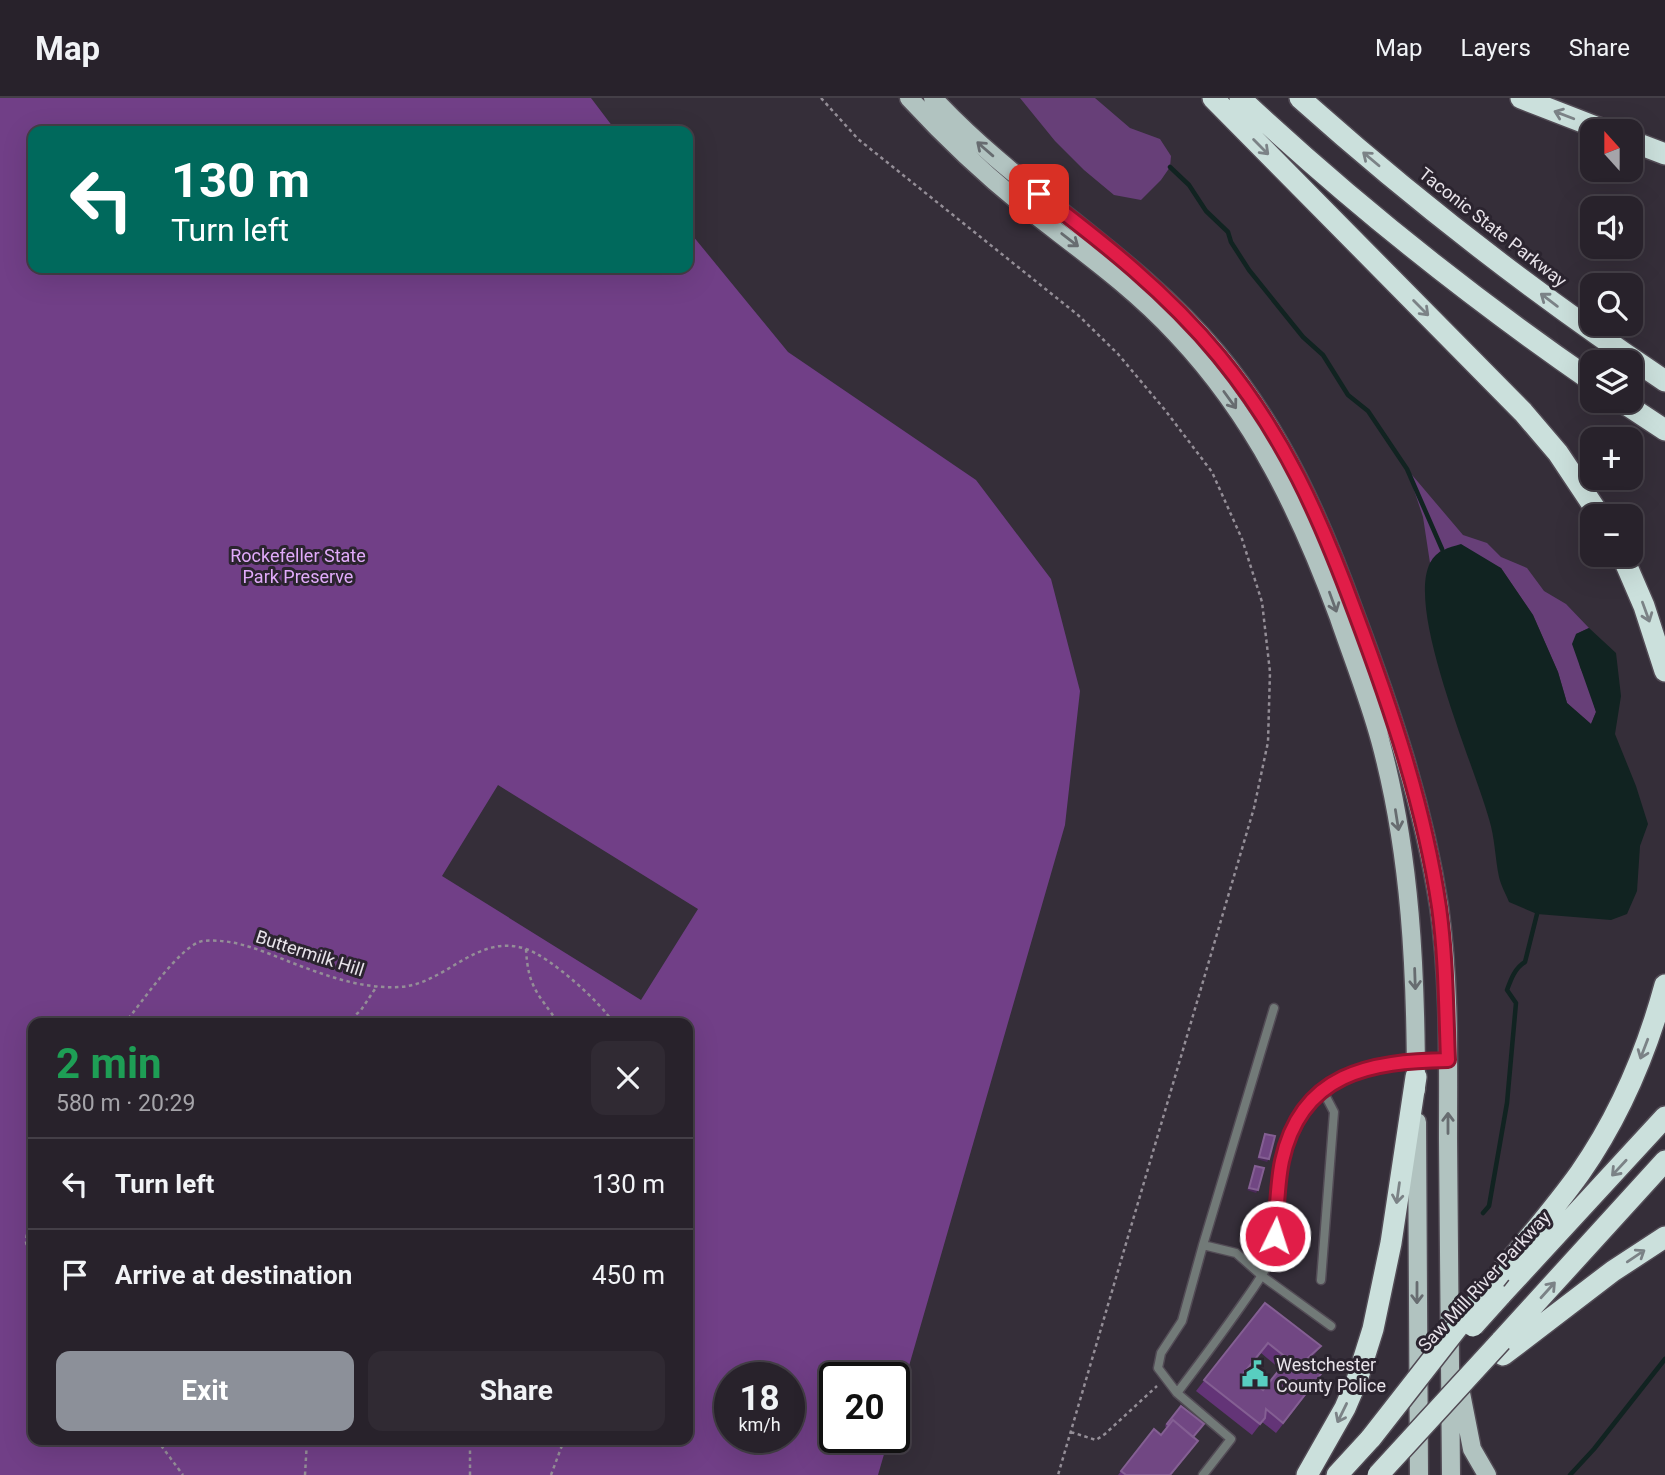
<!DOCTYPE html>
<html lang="en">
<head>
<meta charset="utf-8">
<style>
	:root { --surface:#28222b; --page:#302a33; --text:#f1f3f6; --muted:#a5a4a9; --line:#443f47; --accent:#8c9099 }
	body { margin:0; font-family:Roboto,sans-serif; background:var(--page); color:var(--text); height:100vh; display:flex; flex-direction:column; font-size:26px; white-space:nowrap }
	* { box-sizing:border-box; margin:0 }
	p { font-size:23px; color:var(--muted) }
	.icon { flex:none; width:38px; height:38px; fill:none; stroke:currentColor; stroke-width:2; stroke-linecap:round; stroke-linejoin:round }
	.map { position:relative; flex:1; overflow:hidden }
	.side { position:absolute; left:28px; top:920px; width:665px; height:427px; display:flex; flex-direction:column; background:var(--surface); border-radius:14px; box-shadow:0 7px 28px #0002,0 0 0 2px var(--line) }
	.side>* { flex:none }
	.guide { position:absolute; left:28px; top:28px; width:665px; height:147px; border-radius:14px; box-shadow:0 7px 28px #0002,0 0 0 2px var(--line); background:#00695c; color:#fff; overflow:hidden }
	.needle { width:46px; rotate:339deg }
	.fabs { position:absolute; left:1580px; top:21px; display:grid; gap:14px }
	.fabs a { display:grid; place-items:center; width:63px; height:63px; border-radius:14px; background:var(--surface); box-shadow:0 7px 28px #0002,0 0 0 2px var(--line); font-size:35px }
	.speed { position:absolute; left:714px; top:1264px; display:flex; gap:14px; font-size:35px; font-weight:700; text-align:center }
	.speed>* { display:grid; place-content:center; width:91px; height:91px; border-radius:50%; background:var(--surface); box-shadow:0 7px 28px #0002,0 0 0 2px var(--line); line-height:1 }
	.speed small { font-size:18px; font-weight:400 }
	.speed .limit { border:4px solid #111; border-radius:10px; background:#fff; color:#111 }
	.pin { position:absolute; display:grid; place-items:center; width:60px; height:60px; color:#fff; margin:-30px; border-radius:14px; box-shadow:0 4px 10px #0006 }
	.me { position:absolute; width:77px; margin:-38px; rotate:4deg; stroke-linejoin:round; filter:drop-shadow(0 0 5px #0008) }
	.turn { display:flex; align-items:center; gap:24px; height:147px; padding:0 28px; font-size:32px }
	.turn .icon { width:91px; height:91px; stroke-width:2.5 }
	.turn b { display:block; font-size:49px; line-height:60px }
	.round { display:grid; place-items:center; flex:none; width:74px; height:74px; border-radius:14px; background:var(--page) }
	.head { display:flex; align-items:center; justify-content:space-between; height:119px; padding:0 28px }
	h1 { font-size:42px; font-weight:700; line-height:52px; color:#1e9e55 }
	.button { display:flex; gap:14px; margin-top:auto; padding:14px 28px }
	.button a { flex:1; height:80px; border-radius:14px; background:var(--accent); color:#fff; font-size:28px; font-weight:700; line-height:80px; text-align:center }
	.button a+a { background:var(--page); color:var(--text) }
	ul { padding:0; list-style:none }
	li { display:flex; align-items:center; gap:21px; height:91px; padding:0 28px; border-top:2px solid var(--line) }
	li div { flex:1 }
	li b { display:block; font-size:26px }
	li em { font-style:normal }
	header { display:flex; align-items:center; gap:42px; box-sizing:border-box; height:98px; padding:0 35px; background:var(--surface); border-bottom:2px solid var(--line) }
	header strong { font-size:33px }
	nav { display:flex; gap:38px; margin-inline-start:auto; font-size:24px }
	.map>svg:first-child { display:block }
</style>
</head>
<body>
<header>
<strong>Map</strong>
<nav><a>Map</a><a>Layers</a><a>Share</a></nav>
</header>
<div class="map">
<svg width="1665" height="1377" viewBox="0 0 1665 1377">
	<rect width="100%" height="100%" fill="#352e39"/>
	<!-- green -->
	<path fill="#673f78" d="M1020,0H1095L1130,30L1160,41L1171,58L1170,69L1161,82L1141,102L1114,97L1084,72L1055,43Z
		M1407,371L1463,437L1487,445L1501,459L1527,470L1544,493L1566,506L1589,530L1576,536L1580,569L1588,586L1596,614L1591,626L1567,605L1558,574L1533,517L1501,470L1442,451L1430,465L1423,419Z"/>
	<!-- forest -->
	<path fill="#713f87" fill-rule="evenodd" d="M0,0H591L616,33H33V170H688V132L788,254L976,382L1051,481L1080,593L1065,727L894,1320V1279H835V1339H889L878,1377H0ZM498,687L698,811L641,902L442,778ZM33,926H688V1342H33ZM730,1279H789V1339H730Z"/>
	<!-- water -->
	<path fill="#112321" d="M1461,446L1501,470L1533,517L1558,574L1567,605L1591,626L1596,614L1572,546L1576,536L1589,530L1616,555L1621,598L1615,636L1636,688L1648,726L1640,748L1637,793L1627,816L1611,822L1537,816L1509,804C1506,796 1501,788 1499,779C1495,760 1495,740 1489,721C1474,667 1406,513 1430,465C1437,452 1448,450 1461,446Z"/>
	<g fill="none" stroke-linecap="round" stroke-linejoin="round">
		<!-- stream -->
		<path stroke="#112321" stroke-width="4.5" d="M1170,69L1189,87L1206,113L1228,134L1231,144L1249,172L1303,239L1323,257L1348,297L1368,313L1407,371L1442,451
			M1483,1115L1489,1108L1507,1005L1516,905L1507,892C1511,881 1515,870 1525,864L1537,816
			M1570,1377L1594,1351L1665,1261"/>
		<!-- lane casing -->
		<g stroke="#524b55" stroke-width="11">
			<path id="lane" d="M1203,1147L1274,910
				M1321,1182L1334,1014L1323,993
				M1331,1228L1262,1178L1236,1155L1203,1147L1182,1223L1161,1255L1158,1270L1177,1295C1199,1266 1220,1238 1241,1208C1252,1192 1264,1177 1272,1158C1282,1133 1277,1095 1281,1068C1296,977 1370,963 1448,962
				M1177,1295L1231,1341L1203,1377"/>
		</g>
		<!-- primary casing -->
		<g stroke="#524b55" stroke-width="21">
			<path id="primary" d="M909,0C946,40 986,78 1029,112C1080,152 1133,189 1177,237C1255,320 1300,414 1339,520C1353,561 1369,601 1380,642C1411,756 1416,875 1416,992
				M933,0C1020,94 1134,156 1217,255C1282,333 1321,422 1355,516C1391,611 1423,706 1439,808C1450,885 1448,964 1448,1041C1449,1153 1450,1265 1451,1377
				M1417,1024L1419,1377
				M1459,1285L1472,1351L1487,1377"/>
		</g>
		<!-- highway casing -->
		<g stroke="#524b55" stroke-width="24">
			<path id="highway" d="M1213,0L1523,314L1558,355L1600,418
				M1240,0C1350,103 1469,198 1592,283
				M1300,0C1415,103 1537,197 1665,283
				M1521,0L1606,33
				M1631,43L1665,56
				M1621,303L1665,332
				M1622,457L1644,508L1665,573
				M1500,1175C1527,1142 1555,1110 1580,1075C1619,1019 1647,953 1665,887
				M1500,1198L1665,1019
				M1501,1243L1665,1063
				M1503,1257L1613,1173L1665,1139
				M1307,1377L1345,1310L1357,1282L1373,1231L1391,1145L1416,979
				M1337,1377L1371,1340"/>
		</g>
		<!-- path -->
		<path stroke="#948e97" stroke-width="2.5" stroke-dasharray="3.5 3.5" stroke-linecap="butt" d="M821,0L858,41L1078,217L1118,256L1165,312L1212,374L1242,441L1262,504L1270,574L1268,644L1254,710L1058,1377
			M526,851C528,890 538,895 559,926
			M124,926C140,907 181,846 203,843C234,840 262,853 290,864C324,877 361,891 398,889C445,888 476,834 526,851C550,859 601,904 614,926
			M346,926L361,912L377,888
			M33,1081L26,1144L33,1175
			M1071,1334L1096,1342L1105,1336L1157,1288
			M157,1342L183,1377
			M305,1377L307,1342
			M470,1377V1342
			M551,1377L564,1342"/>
		<!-- lane -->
		<use href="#lane" stroke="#727a78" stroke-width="8"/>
		<!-- primary -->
		<use href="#primary" stroke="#b1c3c0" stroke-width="18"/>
		<!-- highway -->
		<use href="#highway" stroke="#cbe0dc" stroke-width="21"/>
		<!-- highway-bridge casing -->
		<g stroke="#524b55" stroke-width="24" stroke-linecap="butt">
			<path id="highway-bridge" d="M1473,1228L1500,1198
				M1371,1340L1500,1175
				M1378,1377L1501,1243"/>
		</g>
		<!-- highway-bridge -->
		<use href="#highway-bridge" stroke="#cbe0dc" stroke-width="21"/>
	</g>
	<!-- wall -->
	<path fill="#633477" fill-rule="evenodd" d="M1265,1205L1321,1248L1310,1261L1317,1283L1276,1335L1262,1324L1252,1337L1196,1293ZM1261,1255L1280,1271L1263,1292L1243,1276Z
		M1181,1308L1193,1339L1198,1343L1171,1377H1118L1154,1331L1161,1337L1167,1330L1165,1328Z"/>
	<!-- shaded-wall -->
	<path fill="#4b2a59" d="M1259,1059L1269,1061L1267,1064L1257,1061Z
		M1249,1090L1258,1092L1256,1095L1247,1092Z
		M1321,1248L1313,1259L1300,1270L1308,1260Z"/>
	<!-- building -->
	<path fill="#714783" stroke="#845f93" stroke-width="2" fill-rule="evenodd" d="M1265,1036L1275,1038L1269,1061L1259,1059Z
		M1255,1068L1264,1070L1258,1092L1249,1090Z
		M1265,1205L1321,1248L1308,1260L1324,1272L1283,1325L1266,1311L1265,1320L1260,1326L1204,1282ZM1268,1245L1288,1261L1263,1292L1243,1276Z
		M1181,1308L1204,1326L1193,1339L1173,1322L1169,1327L1167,1326Z
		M1173,1322L1198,1343L1170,1377H1126L1121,1373L1154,1331L1161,1337Z"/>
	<!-- one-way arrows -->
	<defs><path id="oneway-shaft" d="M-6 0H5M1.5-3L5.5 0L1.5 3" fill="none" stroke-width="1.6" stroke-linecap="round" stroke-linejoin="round" transform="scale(1.75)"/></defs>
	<g stroke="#7b8286">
		<use href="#oneway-shaft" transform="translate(1564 17) rotate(-159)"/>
		<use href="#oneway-shaft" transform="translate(1261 49) rotate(45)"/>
		<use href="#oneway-shaft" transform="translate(1371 61) rotate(-140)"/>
		<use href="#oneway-shaft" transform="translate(1549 202) rotate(-143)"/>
		<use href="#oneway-shaft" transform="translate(1421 210) rotate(45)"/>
		<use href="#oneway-shaft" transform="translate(1646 514) rotate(70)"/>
		<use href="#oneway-shaft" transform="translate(1644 951) rotate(111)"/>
		<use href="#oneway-shaft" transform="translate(1619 1070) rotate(133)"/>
		<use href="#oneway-shaft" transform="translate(1398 1095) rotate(98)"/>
		<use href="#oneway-shaft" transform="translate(1636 1158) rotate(-34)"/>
		<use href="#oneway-shaft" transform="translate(1548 1192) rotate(-48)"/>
		<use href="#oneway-shaft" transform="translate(1342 1315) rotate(116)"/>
	</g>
	<g stroke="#676c70">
		<use href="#oneway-shaft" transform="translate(985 51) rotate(-139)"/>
		<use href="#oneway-shaft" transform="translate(1070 142) rotate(38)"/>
		<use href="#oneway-shaft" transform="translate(1230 302) rotate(54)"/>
		<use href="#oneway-shaft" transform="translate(1333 504) rotate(70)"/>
		<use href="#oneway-shaft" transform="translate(1397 722) rotate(81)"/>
		<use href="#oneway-shaft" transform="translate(1415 881) rotate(88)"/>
		<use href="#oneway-shaft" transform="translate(1448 1025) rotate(-90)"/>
		<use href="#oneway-shaft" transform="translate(1417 1195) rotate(90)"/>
	</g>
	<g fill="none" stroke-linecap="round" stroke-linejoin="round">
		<!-- route casing -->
		<g stroke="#92132f" stroke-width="18">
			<path id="route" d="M1039,96C1104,145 1167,195 1219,258C1284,337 1320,419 1355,514C1391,610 1424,707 1439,809C1446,860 1446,911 1448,962C1370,963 1301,975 1282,1063C1277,1087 1277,1114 1275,1138"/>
		</g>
		<!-- route -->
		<use href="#route" stroke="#e11d48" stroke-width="12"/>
	</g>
	<!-- icons -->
	<defs>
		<g id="civic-bare" transform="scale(2.1)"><path d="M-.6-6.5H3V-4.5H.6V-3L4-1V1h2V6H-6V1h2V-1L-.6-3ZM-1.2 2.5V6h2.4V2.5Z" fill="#58cec0" stroke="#2b242f" stroke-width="2.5" paint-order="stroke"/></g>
	</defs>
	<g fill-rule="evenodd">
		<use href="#civic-bare" x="1255" y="1276"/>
	</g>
	<g text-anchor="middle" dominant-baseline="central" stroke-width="6" stroke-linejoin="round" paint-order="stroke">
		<!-- street labels -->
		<g font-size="18" fill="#e8e3ea" stroke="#2b242f">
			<text transform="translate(1493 129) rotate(38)">Taconic State Parkway</text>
			<text transform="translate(310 855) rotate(18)">Buttermilk Hill</text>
			<text transform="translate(1484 1183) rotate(-47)">Saw Mill River Parkway</text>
		</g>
		<!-- park labels -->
		<g font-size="18" fill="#e1abfa" stroke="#2b242f">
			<text x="298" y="457">Rockefeller State<tspan x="298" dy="21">Park Preserve</tspan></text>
		</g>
		<!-- poi labels -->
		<g font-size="18" fill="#e8e3ea" stroke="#2b242f" text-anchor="start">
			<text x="1276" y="1266">Westchester<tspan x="1276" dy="21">County Police</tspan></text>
		</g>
	</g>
</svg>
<div class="fabs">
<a><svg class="needle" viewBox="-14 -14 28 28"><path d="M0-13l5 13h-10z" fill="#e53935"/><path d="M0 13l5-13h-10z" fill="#a5a4a9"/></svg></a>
<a><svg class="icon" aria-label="sound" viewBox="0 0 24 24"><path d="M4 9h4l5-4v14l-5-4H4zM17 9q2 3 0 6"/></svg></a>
<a><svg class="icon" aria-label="search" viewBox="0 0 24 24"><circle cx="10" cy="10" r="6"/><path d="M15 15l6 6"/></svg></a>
<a><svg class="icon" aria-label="layers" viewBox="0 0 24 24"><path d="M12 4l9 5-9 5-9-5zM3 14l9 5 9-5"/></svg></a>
<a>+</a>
<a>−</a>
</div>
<div class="speed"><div>18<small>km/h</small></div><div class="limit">20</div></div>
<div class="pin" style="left:1039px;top:96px;background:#d93025"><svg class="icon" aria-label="arrive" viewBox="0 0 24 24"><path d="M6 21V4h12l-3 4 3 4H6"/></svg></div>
<svg class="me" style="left:1275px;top:1138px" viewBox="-20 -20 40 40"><circle r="17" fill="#e11d48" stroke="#fff" stroke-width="3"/><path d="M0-11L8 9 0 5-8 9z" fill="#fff"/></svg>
<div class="guide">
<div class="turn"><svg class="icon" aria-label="left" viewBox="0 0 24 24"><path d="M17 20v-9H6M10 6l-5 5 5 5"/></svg><div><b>130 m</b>Turn left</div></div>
</div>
<section class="side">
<div class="head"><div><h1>2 min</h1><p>580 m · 20:29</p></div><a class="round"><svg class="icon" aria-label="close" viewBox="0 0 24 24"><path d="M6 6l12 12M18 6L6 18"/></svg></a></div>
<ul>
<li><svg class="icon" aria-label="left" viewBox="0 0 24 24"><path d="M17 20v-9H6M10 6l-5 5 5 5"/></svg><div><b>Turn left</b></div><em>130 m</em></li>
<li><svg class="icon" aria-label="arrive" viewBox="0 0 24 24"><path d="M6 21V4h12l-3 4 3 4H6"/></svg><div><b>Arrive at destination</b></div><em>450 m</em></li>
</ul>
<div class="button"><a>Exit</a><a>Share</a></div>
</section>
</div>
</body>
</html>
